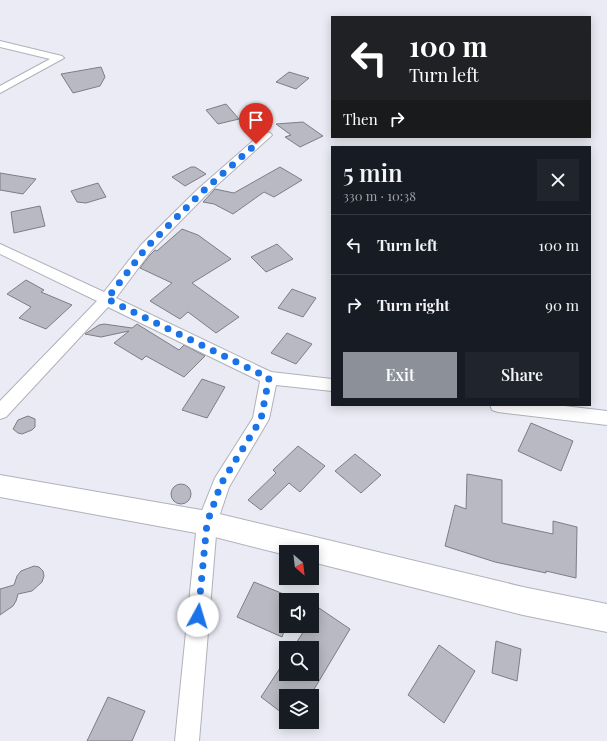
<!DOCTYPE html>
<html lang="en">
<head>
<meta charset="utf-8">
<style>
	:root { --surface:#171b24; --page:#20242c; --text:#f1f3f6; --muted:#9ea1a6; --line:#363941; --accent:#8c9099 }
	body { margin:0; font-family:"Playfair Display",serif; background:var(--page); color:var(--text); height:100vh; display:flex; flex-direction:column; font-size:15px; white-space:nowrap }
	* { box-sizing:border-box; margin:0 }
	p { font-size:13px; color:var(--muted) }
	.icon { flex:none; width:22px; height:22px; fill:none; stroke:currentColor; stroke-width:2; stroke-linecap:round; stroke-linejoin:round }
	.map { position:relative; flex:1; overflow:hidden }
	.side { position:absolute; left:331px; top:146px; width:260px; height:260px; display:flex; flex-direction:column; background:var(--surface); border-radius:0px; box-shadow:0 2px 10px #0003 }
	.side>* { flex:none }
	.hud { position:absolute; left:331px; top:16px; width:260px; height:122px; border-radius:0px; box-shadow:0 2px 10px #0003; background:#202124; color:#fff; overflow:hidden }
	.needle { width:26px; rotate:152deg }
	.tools { position:absolute; left:279px; top:545px; display:grid; gap:8px }
	.tools a { display:grid; place-items:center; width:40px; height:40px; border-radius:0px; background:var(--surface); box-shadow:0 2px 10px #0003; font-size:20px }
	.pin { position:absolute; display:grid; place-items:center; width:34px; height:34px; color:#fff; margin:-41px -17px; border-radius:50% 50% 50% 0; rotate:-45deg; box-shadow:0 0 4px #0007 }
	.pin .icon { rotate:45deg }
	.me { position:absolute; width:44px; margin:-22px; rotate:6deg; stroke-linejoin:round; filter:drop-shadow(0 0 3px #0008) }
	.turn { display:flex; align-items:center; gap:14px; height:84px; padding:0 12px; font-size:18px }
	.turn .icon { width:52px; height:52px; stroke-width:2.5 }
	.turn b { display:block; font-size:28px; line-height:34px }
	.then { display:flex; align-items:center; height:38px; padding:0 12px; background:#0003; gap:8px; font-size:15px }
	.round { display:grid; place-items:center; flex:none; width:42px; height:42px; border-radius:0px; background:var(--page) }
	.headline { display:flex; align-items:center; justify-content:space-between; height:68px; padding:0 12px }
	h1 { font-size:24px; font-weight:600; line-height:30px }
	.primary-button { display:flex; gap:8px; margin-top:auto; padding:8px 12px }
	.primary-button a { flex:1; height:46px; border-radius:0px; background:var(--accent); color:#fff; font-size:16px; font-weight:600; line-height:46px; text-align:center }
	.primary-button a+a { background:var(--page); color:var(--text) }
	ul { padding:0; list-style:none }
	li { display:flex; align-items:center; gap:12px; height:60px; padding:0 12px; border-top:1px solid var(--line) }
	li div { flex:1 }
	li b { display:block; font-size:15px }
	li em { font-style:normal }
	.map>svg:first-child { display:block }
</style>
</head>
<body>
<div class="map">
<svg width="607" height="741" viewBox="0 0 607 741">
	<rect width="100%" height="100%" fill="#ebebf5"/>
	<!-- building -->
	<path fill="#b8b9c2" stroke="#7d7d86" d="M101,67L105,77L100,86L73,93L61,74Z
		M289,72L309,78L296,89L276,82Z
		M226,104L239,119L218,124L206,110Z
		M303,122L323,136L300,147L285,137L291,135L276,124Z
		M191,167H195L206,174L185,186L172,177Z
		M280,167L302,180L274,197L264,192L233,214L214,204L203,202L215,189L234,193Z
		M0,173L36,179L23,194L0,190Z
		M98,183L106,197L86,203L77,202L71,191Z
		M40,206L45,226L14,233L11,212Z
		M182,229L198,235L231,259L192,283L239,317L216,333L188,312L180,319L150,301L172,283L140,268L150,255L155,250L157,251Z
		M277,244L293,259L266,272L251,257Z
		M26,280L44,290L41,292L72,305L46,329L19,318L31,307L7,294Z
		M292,289L316,298L303,317L278,308Z
		M104,324L132,328L137,324L179,350L184,345L205,356L184,377L146,356L142,360L114,343L129,331L101,337L85,334L99,325Z
		M287,333L312,344L296,364L271,353Z
		M202,379L225,387L207,418L182,410Z
		M28,416L35,419V427L32,430L22,434L18,433L13,429L18,420Z
		M531,423L573,441L561,471L518,451Z
		M298,446L325,466L300,492L289,483L261,510L248,500L276,473L273,470Z
		M355,454L381,475L361,493L335,471Z
		M467,474L502,480V523L553,534V521L577,527L576,578L546,571V573L495,562L445,546L455,505L466,509Z
		M171 494a10 10 0 1 1 20 0a10 10 0 1 1-20 0Z
		M34,566L39,567L43,571L44,576L42,582L32,591L18,594L16,601L13,606L0,615V589L14,585L17,576L21,571Z
		M254,582L286,595V626L282,637L237,617Z
		M319,608L350,629L310,696H286V716L261,697L286,659V674H312V648H293L307,626H312V619Z
		M496,641L521,649L517,681L492,673Z
		M439,645L475,671L444,723L408,695Z
		M108,697L145,711L132,741H87Z"/>
	<g fill="none" stroke-linecap="round" stroke-linejoin="round">
		<!-- minor casing -->
		<g stroke="#b0b1ba" stroke-width="2">
			<path id="minor" d="M0,41L62,56L64,58L0,93V86L50,59L0,47Z
				M266,132L270,133L272,135L270,137L206,195L151,251L116,298L271,372L332,379V391L276,385L269,419L229,487L217,523L199,741H175L197,523L215,478L253,418L260,381L108,307L6,417L0,419V401L97,301L0,254V244L104,292L141,245L198,189L262,133Z
				M490,405H556L607,411V425L498,412L492,410Z"/>
		</g>
		<!-- primary casing -->
		<g stroke="#b0b1ba" stroke-width="2">
			<path id="primary" d="M0,475L207,511L523,587L607,604V632L523,615L312,562V552H286V555L207,535L0,497Z"/>
		</g>
		<!-- minor -->
		<use href="#minor" fill="#fff" fill-rule="evenodd"/>
		<!-- primary -->
		<use href="#primary" fill="#fff" fill-rule="evenodd"/>
	</g>
	<g fill="none" stroke-linecap="round" stroke-linejoin="round">
		<!-- route -->
		<path stroke="#1a73e8" stroke-width="7" stroke-dasharray="0 12.6" d="M198,616L207,523L221,484L261,419L269,378L107,299L146,248L202,192L256,144"/>
	</g>
</svg>
<div class="tools">
<a><svg class="needle" viewBox="-14 -14 28 28"><path d="M0-13l5 13h-10z" fill="#e53935"/><path d="M0 13l5-13h-10z" fill="#9ea1a6"/></svg></a>
<a><svg class="icon" aria-label="sound" viewBox="0 0 24 24"><path d="M4 9h4l5-4v14l-5-4H4zM17 9q2 3 0 6"/></svg></a>
<a><svg class="icon" aria-label="search" viewBox="0 0 24 24"><circle cx="10" cy="10" r="6"/><path d="M15 15l6 6"/></svg></a>
<a><svg class="icon" aria-label="layers" viewBox="0 0 24 24"><path d="M12 4l9 5-9 5-9-5zM3 14l9 5 9-5"/></svg></a>
</div>
<div class="pin" style="left:256px;top:144px;background:#d93025"><svg class="icon" aria-label="arrive" viewBox="0 0 24 24"><path d="M6 21V4h12l-3 4 3 4H6"/></svg></div>
<svg class="me" style="left:198px;top:616px" viewBox="-20 -20 40 40"><circle r="19" fill="#fff"/><path d="M0-13L10 11 0 6-10 11z" fill="#1a73e8"/></svg>
<div class="hud">
<div class="turn"><svg class="icon" aria-label="left" viewBox="0 0 24 24"><path d="M17 20v-9H6M10 6l-5 5 5 5"/></svg><div><b>100 m</b>Turn left</div></div>
<div class="then">Then<svg class="icon" aria-label="right" viewBox="0 0 24 24"><path d="M7 20v-9h11M14 6l5 5-5 5"/></svg></div>
</div>
<section class="side">
<div class="headline"><div><h1>5 min</h1><p>330 m · 10:38</p></div><a class="round"><svg class="icon" aria-label="close" viewBox="0 0 24 24"><path d="M6 6l12 12M18 6L6 18"/></svg></a></div>
<ul>
<li><svg class="icon" aria-label="left" viewBox="0 0 24 24"><path d="M17 20v-9H6M10 6l-5 5 5 5"/></svg><div><b>Turn left</b></div><em>100 m</em></li>
<li><svg class="icon" aria-label="right" viewBox="0 0 24 24"><path d="M7 20v-9h11M14 6l5 5-5 5"/></svg><div><b>Turn right</b></div><em>90 m</em></li>
</ul>
<div class="primary-button"><a>Exit</a><a>Share</a></div>
</section>
</div>
</body>
</html>
